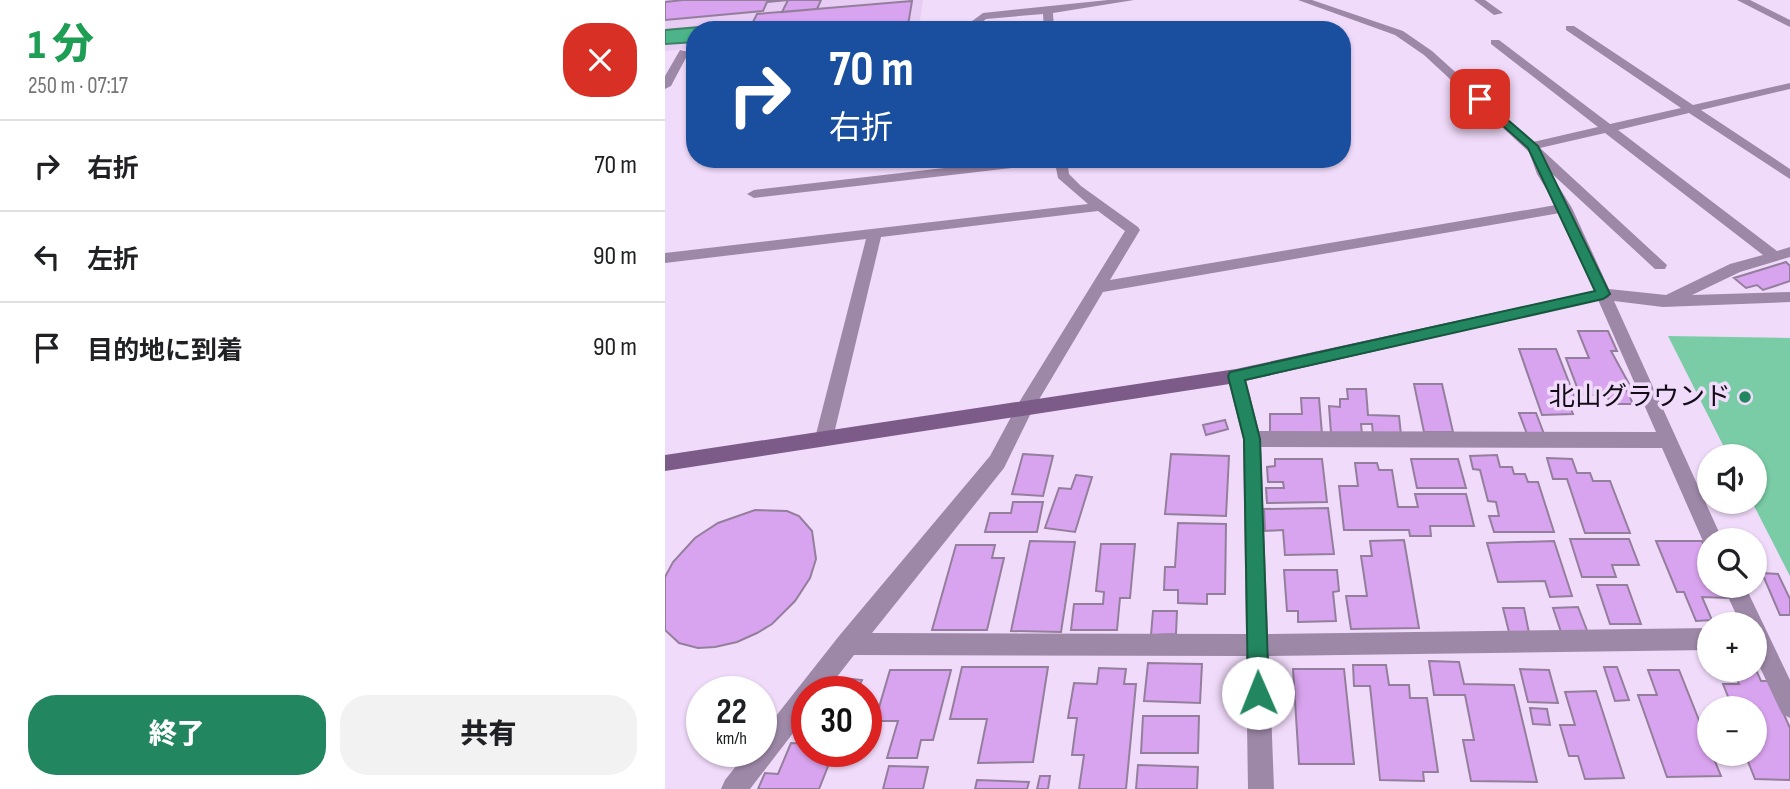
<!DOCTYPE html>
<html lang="ja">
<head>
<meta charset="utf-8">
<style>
	:root { --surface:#fff; --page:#f2f2f2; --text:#202124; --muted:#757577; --line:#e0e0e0; --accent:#228660 }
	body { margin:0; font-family:"Sofia Sans Condensed","Noto Sans JP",sans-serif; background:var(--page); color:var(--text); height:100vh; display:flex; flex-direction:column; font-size:26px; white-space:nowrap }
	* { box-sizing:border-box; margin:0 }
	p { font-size:23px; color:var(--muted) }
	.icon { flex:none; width:38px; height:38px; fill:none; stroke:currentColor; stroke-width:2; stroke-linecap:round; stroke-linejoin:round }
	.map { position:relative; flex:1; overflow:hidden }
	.details { display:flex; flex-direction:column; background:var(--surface); width:665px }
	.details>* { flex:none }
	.hud { position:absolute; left:21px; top:21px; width:665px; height:147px; border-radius:28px; box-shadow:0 2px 5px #0004; background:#1a4fa0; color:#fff; overflow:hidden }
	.controls { position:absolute; left:1032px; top:444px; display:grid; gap:14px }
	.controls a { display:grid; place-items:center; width:70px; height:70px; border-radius:50%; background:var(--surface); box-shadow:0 2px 5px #0004; font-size:35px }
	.speed { position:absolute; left:21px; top:676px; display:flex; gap:14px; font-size:35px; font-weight:700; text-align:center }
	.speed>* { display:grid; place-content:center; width:91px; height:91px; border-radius:50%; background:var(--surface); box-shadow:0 2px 5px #0004; line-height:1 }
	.speed small { font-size:18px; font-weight:400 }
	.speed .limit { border:10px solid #d22; background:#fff; color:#111 }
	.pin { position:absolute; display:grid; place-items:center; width:60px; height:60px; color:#fff; margin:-30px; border-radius:14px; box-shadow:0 4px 10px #0006 }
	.me { position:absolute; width:77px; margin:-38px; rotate:359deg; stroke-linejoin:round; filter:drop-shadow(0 0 5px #0008) }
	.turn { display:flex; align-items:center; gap:24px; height:147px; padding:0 28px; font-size:32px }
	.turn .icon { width:91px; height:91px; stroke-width:2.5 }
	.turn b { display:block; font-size:49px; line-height:60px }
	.round { display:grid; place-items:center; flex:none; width:74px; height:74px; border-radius:28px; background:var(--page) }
	.summary { display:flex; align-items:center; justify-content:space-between; height:119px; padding:0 28px }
	h1 { font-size:42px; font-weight:800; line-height:52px; color:#1e9e55 }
	.primary-button { display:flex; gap:14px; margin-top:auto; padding:14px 28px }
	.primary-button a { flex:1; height:80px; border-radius:28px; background:var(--accent); color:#fff; font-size:28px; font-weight:800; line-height:80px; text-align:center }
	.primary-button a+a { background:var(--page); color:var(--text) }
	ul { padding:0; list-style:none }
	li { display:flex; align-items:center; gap:21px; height:91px; padding:0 28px; border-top:2px solid var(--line) }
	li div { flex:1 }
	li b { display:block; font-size:26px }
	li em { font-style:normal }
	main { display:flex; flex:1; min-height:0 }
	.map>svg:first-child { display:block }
</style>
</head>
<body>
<main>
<section class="details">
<div class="summary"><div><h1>1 分</h1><p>250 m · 07:17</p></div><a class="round" style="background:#d93025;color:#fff"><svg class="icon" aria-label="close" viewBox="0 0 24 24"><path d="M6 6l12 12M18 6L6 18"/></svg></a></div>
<ul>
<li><svg class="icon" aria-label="right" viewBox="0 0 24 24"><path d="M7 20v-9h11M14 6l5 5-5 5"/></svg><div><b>右折</b></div><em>70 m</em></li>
<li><svg class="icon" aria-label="left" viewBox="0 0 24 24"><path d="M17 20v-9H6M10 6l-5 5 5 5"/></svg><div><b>左折</b></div><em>90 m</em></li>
<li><svg class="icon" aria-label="arrive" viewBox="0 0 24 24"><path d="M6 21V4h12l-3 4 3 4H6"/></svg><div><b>目的地に到着</b></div><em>90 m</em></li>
</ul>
<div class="primary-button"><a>終了</a><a>共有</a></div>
</section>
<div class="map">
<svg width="1125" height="789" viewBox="0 0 1125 789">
	<rect width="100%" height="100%" fill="#f1dbfb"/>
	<!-- built -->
	<path fill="#e7cdf3" d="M0,0H258L254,27L229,30H30V48L0,51Z"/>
	<!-- green -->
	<path fill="#7acca6" d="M1003,336L1125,338V576L1087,502H1090V457H1064Z"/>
	<!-- water -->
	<path fill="#4cb488" stroke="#3b8266" stroke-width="2" d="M46,26L43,30H30V42L0,44V30Z"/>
	<!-- building -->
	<path fill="#d9a4ef" stroke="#937f9c" stroke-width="2" d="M18,0H123L102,2L98,11L0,20V2Z
		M156,0L152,9L117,12L123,0Z
		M247,1L243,25L188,30H84L92,14Z
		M1121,262L1125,266V281L1098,290L1092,285L1081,288L1069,278Z
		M913,331H943L952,351H946L968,391H962L968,404H945L942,395H915L901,358H924Z
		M854,349H891L912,403L904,404L908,414L877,415Z
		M749,384H777L788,432H759Z
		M682,389H701L703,415L734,416L736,435L708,434L707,424H696L697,434L666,433L664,406L675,407V399H683Z
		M636,398H654L657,434L605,433V414H637Z
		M854,413H871L879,434H862Z
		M560,420L563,429L541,435L538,425Z
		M358,454L388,456L378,496L347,494Z
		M506,454L564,456L561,516L500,514Z
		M832,455L835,467H847L849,474H860L863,482H873L889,532H829L824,516H834L831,502L823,501L815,470L808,469L805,456Z
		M882,458L907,459L912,473H925L928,481H945L965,533H920L902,479H888Z
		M610,459H657L662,502L602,503L601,488H619L618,482H603L602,467L610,466Z
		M746,459H793L801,488H752Z
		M690,463H712L714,470H727L733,507H753L750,494H801L809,526H765L766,536H745L744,530H679L674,486H693Z
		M411,475L427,477L410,532L380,528L394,488L406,489Z
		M348,502H378L372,532H320L325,513H346Z
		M663,508L669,554L620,555L618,530L600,531L599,509Z
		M90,510L122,511L134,516L147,531L151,559L145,578L130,601L107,624L92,633L72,642L50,647L33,648L14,643L0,630V577L8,562L30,538L53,523Z
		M513,523L561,524L560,594H542V604L513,603V590H499L500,567H510Z
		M905,539H964L974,565H947L951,577H917Z
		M739,540L754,628L686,629L681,596H702L696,556H707L705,541Z
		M365,541L410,542L396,632L346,631Z
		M889,541L907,596L885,597L880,581L833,582L822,543Z
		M991,541H1037L1045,559V586H1057L1063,598L1037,597L1047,620L1031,621L1019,592H1012Z
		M436,544H470L465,598H455L452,630H406L409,604H438L439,592L431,591Z
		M291,545H330L327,558H339L322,630H267Z
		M619,570H672L674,591L668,592L671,621L633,622V611H622Z
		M1097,573L1113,574L1125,599V615H1115Z
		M932,585H962L976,624H945Z
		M913,607L923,633L897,635L888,608Z
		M838,608H859L864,633L844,632Z
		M488,611H512L511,634L486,635Z
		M764,661L794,662L799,684L849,685L872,782L806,781L798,740H809L800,695H769Z
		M483,663L537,664L535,703L479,701Z
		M688,665H721L724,685H744L745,698H762L773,772H758L759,781L715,780L705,686H689Z
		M297,667H383L368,762L313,763L322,719H285Z
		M939,667H952L964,700L950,701Z
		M434,668L461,669L459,684H471L461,789H414L419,755H407L412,718H403L409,683L432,684Z
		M628,669H679L689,764H634Z
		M855,669L884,670L893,703L863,702Z
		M225,670H286L268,740H256L252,758H222L233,721H210Z
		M983,670H1014L1045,748V754H1047L1056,776L1002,777L973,695H992Z
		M1069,672H1092L1096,681H1104L1125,728V780L1090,779L1080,754H1090V709H1068L1058,684H1074Z
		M178,678L197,680L192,691H172Z
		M931,691L959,778L920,779L913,756H904L895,725H910L900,692Z
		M865,708L882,709L885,725L868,724Z
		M478,716H534L533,753H476Z
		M126,743L142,744V751H169L154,789H93L100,773L113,774Z
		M473,765L533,767L532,789H471Z
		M224,766L263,767L258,789H218Z
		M375,776H385L383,789H372Z
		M312,780L364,782L362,789H310Z"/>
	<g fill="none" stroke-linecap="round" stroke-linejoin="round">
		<!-- street -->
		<path fill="#9e88a8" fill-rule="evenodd" d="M443,0H469L388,13L389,30H379L378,14L321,19L307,30H265L303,24L318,13Z
			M633,0H647L738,31L767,51L868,142L933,127L826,44V40H834L945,124L1016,108L901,30V26H909L1028,105L1125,83V89L1036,110L1125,169V179L1024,113L953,130L1112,251L1125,247V257L1075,272L1027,295L1125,292V302L998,307L949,301L1058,541H1045V549L1041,548L997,448L596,447L603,634L1045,628V650L604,656L609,789H583L581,656L189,655L161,691H142V715L85,789H56L60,780L83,751H96V735L174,636L325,456L353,404L460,231L433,211L216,237L168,438L165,443L159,446L153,443L150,438L201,239L0,263V253L423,204L393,178L390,163L89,198L82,194L89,190L357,159H402L404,174L416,186L473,227L475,230L445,280L891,205L872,174L864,152L759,55L730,35ZM940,133L1098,255L1065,264L1001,295L944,289L907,208L884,171L990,269H1000L1002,265L875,148ZM895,213L991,432L594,431L580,376L577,371H565L562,376L578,439L581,634L207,633L339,468L366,413L438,292Z
			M809,0H820L838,13L829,15Z
			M1072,0H1085L1125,20V27Z
			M15,50L24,52L6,86L0,89V76Z
			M1058,586H1080L1125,680V718L1117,714L1090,657V625H1076Z"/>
		<!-- secondary -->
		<path fill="#7c5b89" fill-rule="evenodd" d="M938,289L943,290L946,294L943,298L571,383L0,471V455L571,369Z"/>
	</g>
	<!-- route -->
	<path fill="#228660" stroke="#16573e" stroke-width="2" d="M815,96L873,146L945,294L938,299L580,380L595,439L604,693L601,700L593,703L586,700L583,693L579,439L563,376L565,372L930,291L863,148L811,102L810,99Z"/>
	<!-- markers -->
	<circle fill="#228660" stroke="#f1dbfb" stroke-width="2.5" cx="1080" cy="397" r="7"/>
	<g text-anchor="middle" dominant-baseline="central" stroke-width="7" stroke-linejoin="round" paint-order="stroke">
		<!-- poi labels -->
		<g font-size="26" fill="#130c16" stroke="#f1dbfb" text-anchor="end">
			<text x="1066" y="397">北山グラウンド</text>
		</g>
	</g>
</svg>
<div class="controls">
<a><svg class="icon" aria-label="sound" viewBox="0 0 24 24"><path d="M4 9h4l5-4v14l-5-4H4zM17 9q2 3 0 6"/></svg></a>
<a><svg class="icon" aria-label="search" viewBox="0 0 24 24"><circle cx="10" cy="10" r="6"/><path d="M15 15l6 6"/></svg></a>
<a>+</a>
<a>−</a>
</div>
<div class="speed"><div>22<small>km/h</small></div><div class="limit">30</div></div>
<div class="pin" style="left:815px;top:99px;background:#d93025"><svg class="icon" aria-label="arrive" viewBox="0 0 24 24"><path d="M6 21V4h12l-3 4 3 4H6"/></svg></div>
<svg class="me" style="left:593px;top:693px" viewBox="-20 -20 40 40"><circle r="19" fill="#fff"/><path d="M0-13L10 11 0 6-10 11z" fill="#228660"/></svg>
<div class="hud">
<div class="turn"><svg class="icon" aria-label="right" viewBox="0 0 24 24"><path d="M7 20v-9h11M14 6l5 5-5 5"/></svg><div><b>70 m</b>右折</div></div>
</div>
</div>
</main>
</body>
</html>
